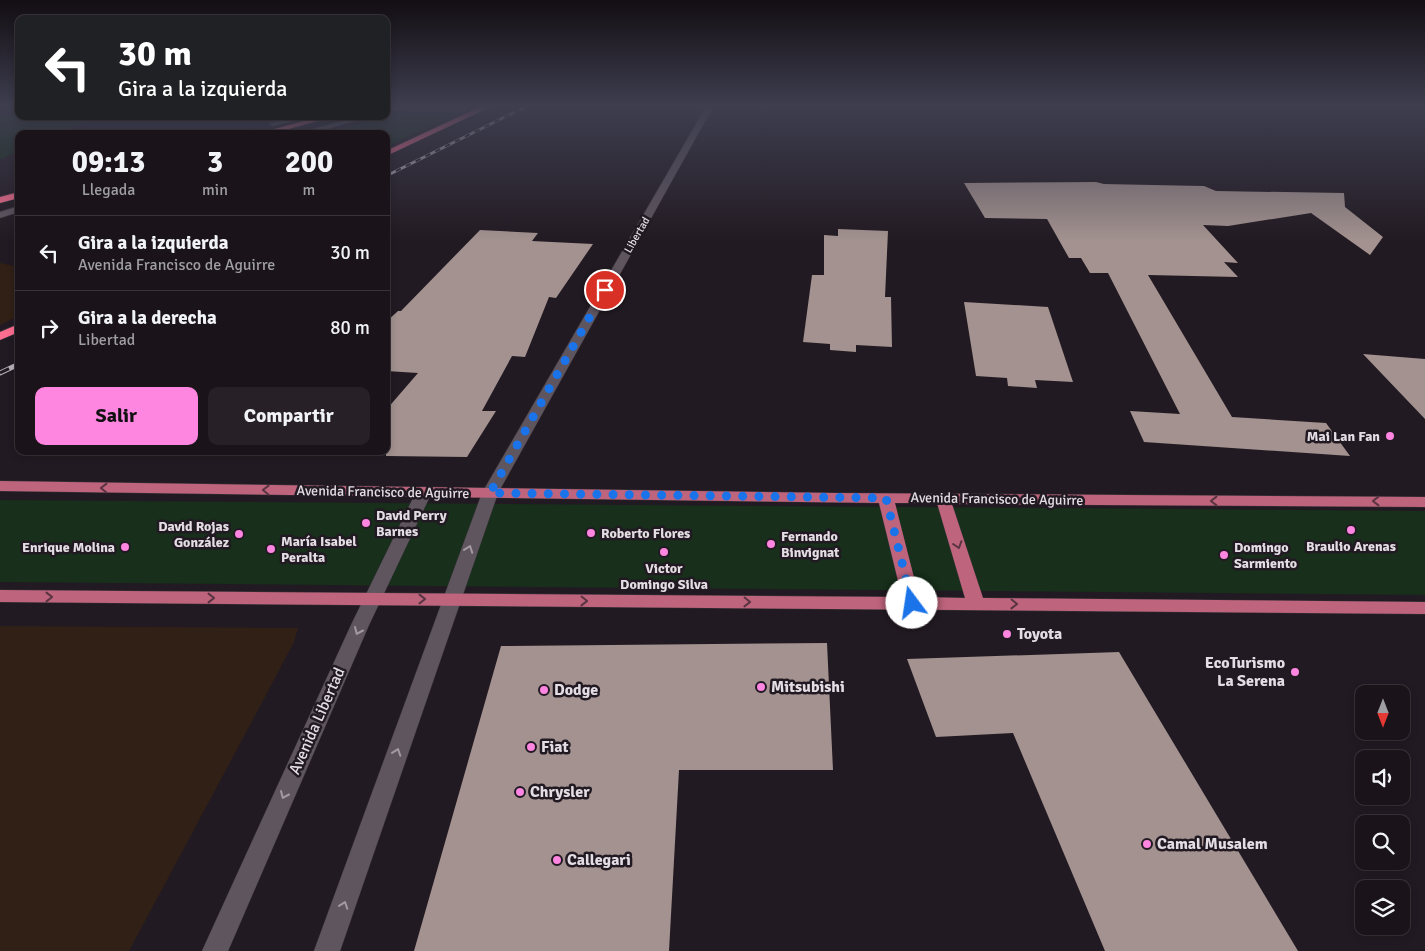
<!DOCTYPE html>
<html lang="es">
<head>
<meta charset="utf-8">
<style>
	:root { --surface:#1a141a; --page:#272127; --text:#f1f3f6; --muted:#9f9ea2; --line:#383339; --accent:#fe85e0 }
	body { margin:0; font-family:Signika,sans-serif; background:var(--page); color:var(--text); height:100vh; display:flex; flex-direction:column; font-size:19px; white-space:nowrap }
	* { box-sizing:border-box; margin:0 }
	p { font-size:16px; color:var(--muted) }
	.icon { flex:none; width:28px; height:28px; fill:none; stroke:currentColor; stroke-width:2; stroke-linecap:round; stroke-linejoin:round }
	.map { position:relative; flex:1; overflow:hidden }
	.details { position:absolute; left:15px; top:130px; width:375px; height:325px; display:flex; flex-direction:column; background:var(--surface); border-radius:10px; box-shadow:0 2px 8px #0003,0 0 0 1px var(--line) }
	.details>* { flex:none }
	.top-card { position:absolute; left:15px; top:15px; width:375px; height:105px; border-radius:10px; box-shadow:0 2px 8px #0003,0 0 0 1px var(--line); background:#202124; color:#fff; overflow:hidden }
	.needle { width:32px; rotate:180deg }
	.fabs { position:absolute; left:1355px; top:685px; display:grid; gap:10px }
	.fabs a { display:grid; place-items:center; width:55px; height:55px; border-radius:10px; background:var(--surface); box-shadow:0 2px 8px #0003,0 0 0 1px var(--line); font-size:25px }
	.pin { position:absolute; display:grid; place-items:center; width:42px; height:42px; color:#fff; margin:-21px; border:2px solid #fff; border-radius:50%; box-shadow:0 1px 5px #0007 }
	.me { position:absolute; width:55px; margin:-28px; rotate:346deg; stroke-linejoin:round; filter:drop-shadow(0 0 4px #0008) }
	.turn { display:flex; align-items:center; gap:18px; height:105px; padding:0 20px; font-size:22px }
	.turn .icon { width:65px; height:65px; stroke-width:2.5 }
	.turn b { display:block; font-size:35px; line-height:42px }
	.eta { display:flex; justify-content:space-evenly; align-items:center; height:85px; text-align:center }
	.eta b { font-size:30px; font-weight:800; line-height:35px }
	.action { display:flex; gap:10px; margin-top:auto; padding:10px 20px }
	.action a { flex:1; height:58px; border-radius:10px; background:var(--accent); color:#111; font-size:20px; font-weight:800; line-height:58px; text-align:center }
	.action a+a { background:var(--page); color:var(--text) }
	ul { padding:0; list-style:none }
	li { display:flex; align-items:center; gap:15px; height:75px; padding:0 20px; border-top:1px solid var(--line) }
	li div { flex:1 }
	li b { display:block; font-size:19px }
	li em { font-style:normal }
	.map>svg:first-child { display:block }
</style>
</head>
<body>
<div class="map">
<svg width="1425" height="951" viewBox="0 0 1425 951">
	<rect width="100%" height="100%" fill="#221a22"/>
	<!-- commercial -->
	<path fill="#302016" d="M0,263L19,267V316L0,325Z
		M0,626L298,628L294,642L266,695L129,951H0Z"/>
	<!-- green -->
	<path fill="#172f1b" d="M418,107H472L386,147V134H320Z
		M0,114H19V116L92,118L57,134H19V151L0,159Z
		M0,500L1425,511V595L0,582Z"/>
	<!-- building -->
	<path fill="#a3928f" d="M1096,182L1104,184L1204,186L1216,191L1344,193L1345,207L1383,237L1370,255L1311,213L1228,226L1203,225L1238,263L1224,262L1238,277L1148,275L1232,417L1326,423L1350,456L1144,442L1130,411L1180,414L1108,273H1090L1081,258H1069L1047,219L985,218L964,183Z
		M838,229L888,231L885,297H891L892,347L856,345V352L830,350V344L803,342L812,275H824V235L838,236Z
		M480,230L538,233L532,241L593,244L556,298L549,297L525,357L512,356L482,411H496L467,457L386,456V410L418,373L386,371V322L398,311H401Z
		M964,302L1048,307L1073,382L1035,380L1037,388L1008,386L1007,378L976,376Z
		M1363,354L1425,359V419Z
		M827,643L833,770H679L669,951H414L501,646Z
		M1119,652L1298,951H1105L1013,733L936,737L907,659Z"/>
	<g fill="none" stroke-linecap="round" stroke-linejoin="round">
		<!-- minor casing -->
		<g stroke="#3c353b" stroke-width="1">
			<path id="minor" d="M396,107H409L386,114V110Z
				M706,107H713L498,493L340,951H314L482,493Z
				M299,116H313L273,126L269,124Z
				M361,116H373L309,134H295Z
				M19,206V212L0,218V212Z
				M424,487L429,489L432,492L369,625L228,951H202L351,625L416,492L419,489Z"/>
		</g>
		<!-- major casing -->
		<g stroke="#3c353b" stroke-width="1">
			<path id="major" d="M0,481L837,493L1425,497V507L952,504L983,598L1425,602V614L0,602V590L902,597L879,503L0,491ZM895,503H937L965,598L919,597Z"/>
		</g>
		<!-- highway casing -->
		<g stroke="#3c353b" stroke-width="1">
			<path id="highway" d="M480,107H490L386,156V151Z
				M323,116H336L270,134H256Z
				M19,192V198L0,203V197Z
				M19,324V332L0,340V332Z"/>
		</g>
		<!-- minor -->
		<use href="#minor" fill="#5f555f" fill-rule="evenodd"/>
		<!-- major -->
		<use href="#major" fill="#be647c" fill-rule="evenodd"/>
		<!-- highway -->
		<use href="#highway" fill="#fd6e90" fill-rule="evenodd"/>
		<!-- rail-far1 casing -->
		<g stroke="#b7b1b7" stroke-width="3">
			<path id="rail-far1" d="M386,176L525,107"/>
		</g>
		<!-- rail casing -->
		<g stroke="#b7b1b7" stroke-width="5">
			<path id="rail" d="M0,373L19,364"/>
		</g>
		<!-- rail-far1 -->
		<use href="#rail-far1" stroke="#221a22" stroke-width="2" stroke-dasharray="5.5" stroke-linecap="butt"/>
		<!-- rail -->
		<use href="#rail" stroke="#221a22" stroke-width="3" stroke-dasharray="10" stroke-linecap="butt"/>
	</g>
	<!-- one-way arrows -->
	<defs><path id="oneway-chevron" d="M-2-3.5L2.5 0L-2 3.5" fill="none" stroke-width="1.6" stroke-linecap="round" stroke-linejoin="round" transform="scale(1.25)"/></defs>
	<g stroke="#593442">
		<use href="#oneway-chevron" transform="translate(104 488) rotate(-179)"/>
		<use href="#oneway-chevron" transform="translate(266 490) rotate(-179)"/>
		<use href="#oneway-chevron" transform="translate(1214 501) rotate(-180)"/>
		<use href="#oneway-chevron" transform="translate(1376 501) rotate(-180)"/>
		<use href="#oneway-chevron" transform="translate(958 545) rotate(72)"/>
		<use href="#oneway-chevron" transform="translate(49 597)"/>
		<use href="#oneway-chevron" transform="translate(211 598)"/>
		<use href="#oneway-chevron" transform="translate(422 599)"/>
		<use href="#oneway-chevron" transform="translate(584 601) rotate(1)"/>
		<use href="#oneway-chevron" transform="translate(747 602) rotate(1)"/>
		<use href="#oneway-chevron" transform="translate(1014 604) rotate(1)"/>
	</g>
	<g stroke="#a29aa2">
		<use href="#oneway-chevron" transform="translate(469 549) rotate(-70)"/>
		<use href="#oneway-chevron" transform="translate(358 631) rotate(114)"/>
		<use href="#oneway-chevron" transform="translate(397 752) rotate(-71)"/>
		<use href="#oneway-chevron" transform="translate(284 795) rotate(114)"/>
		<use href="#oneway-chevron" transform="translate(344 905) rotate(-71)"/>
	</g>
	<!-- sky -->
	<linearGradient id="sky" x2="0" y2="1"><stop stop-color="#130e13"/><stop offset="0.44" stop-color="#3e3e4f"/><stop offset="1" stop-color="#3e3e4f" stop-opacity="0"/></linearGradient>
	<rect width="1425" height="241" fill="url(#sky)"/>
	<g fill="none" stroke-linecap="round" stroke-linejoin="round">
		<!-- route -->
		<path stroke="#1a73e8" stroke-width="9" stroke-dasharray="0 16.2" d="M605,290L490,493L886,498L912,603"/>
	</g>
	<!-- markers -->
	<g fill="#fe85e0" stroke="#221a22" stroke-width="2">
		<circle cx="1390" cy="436" r="5"/>
		<circle cx="366" cy="523" r="5"/>
		<circle cx="1351" cy="530" r="5"/>
		<circle cx="591" cy="533" r="5"/>
		<circle cx="239" cy="534" r="5"/>
		<circle cx="771" cy="544" r="5"/>
		<circle cx="125" cy="547" r="5"/>
		<circle cx="271" cy="549" r="5"/>
		<circle cx="664" cy="552" r="5"/>
		<circle cx="1224" cy="555" r="5"/>
		<circle cx="1007" cy="634" r="5"/>
		<circle cx="1295" cy="672" r="5"/>
		<circle cx="761" cy="687" r="5"/>
		<circle cx="544" cy="690" r="5"/>
		<circle cx="531" cy="747" r="5"/>
		<circle cx="520" cy="792" r="5"/>
		<circle cx="1147" cy="844" r="5"/>
		<circle cx="557" cy="860" r="5"/>
	</g>
	<g text-anchor="middle" dominant-baseline="central" stroke-width="5" stroke-linejoin="round" paint-order="stroke">
		<!-- far-street labels -->
		<g font-size="11" fill="#e4dee4" stroke="#221a22">
			<text transform="translate(637 235) rotate(-60)">Libertad</text>
		</g>
		<!-- poi labels -->
		<g font-size="14" font-weight="bold" fill="#e4dee4" stroke="#221a22" text-anchor="start">
			<text x="1380" y="436" text-anchor="end">Mai Lan Fan</text>
			<text x="376" y="515">David Perry<tspan x="376" dy="16">Barnes</tspan></text>
			<text x="229" y="526" text-anchor="end">David Rojas<tspan x="229" dy="16">González</tspan></text>
			<text x="601" y="533">Roberto Flores</text>
			<text x="781" y="536">Fernando<tspan x="781" dy="16">Binvignat</tspan></text>
			<text x="281" y="541">María Isabel<tspan x="281" dy="16">Peralta</tspan></text>
			<text x="1351" y="546" text-anchor="middle">Braulio Arenas</text>
			<text x="115" y="547" text-anchor="end">Enrique Molina</text>
			<text x="1234" y="547">Domingo<tspan x="1234" dy="16">Sarmiento</tspan></text>
			<text x="664" y="568" text-anchor="middle">Victor<tspan x="664" dy="16">Domingo Silva</tspan></text>
		</g>
		<!-- street labels -->
		<g font-size="14" fill="#e4dee4" stroke="#221a22">
			<text transform="translate(383 492) rotate(1)">Avenida Francisco de Aguirre</text>
			<text transform="translate(997 499) rotate(1)">Avenida Francisco de Aguirre</text>
		</g>
		<!-- near-poi labels -->
		<g font-size="16" font-weight="bold" fill="#e4dee4" stroke="#221a22" text-anchor="start">
			<text x="1017" y="634">Toyota</text>
			<text x="1285" y="663" text-anchor="end">EcoTurismo<tspan x="1285" dy="18">La Serena</tspan></text>
			<text x="771" y="687">Mitsubishi</text>
			<text x="554" y="690">Dodge</text>
			<text x="541" y="747">Fiat</text>
			<text x="530" y="792">Chrysler</text>
			<text x="1157" y="844">Camal Musalem</text>
			<text x="567" y="860">Callegari</text>
		</g>
		<!-- near-street labels -->
		<g font-size="16" fill="#e4dee4" stroke="#221a22">
			<text transform="translate(317 721) rotate(-66)">Avenida Libertad</text>
		</g>
	</g>
</svg>
<div class="fabs">
<a><svg class="needle" viewBox="-14 -14 28 28"><path d="M0-13l5 13h-10z" fill="#e53935"/><path d="M0 13l5-13h-10z" fill="#9f9ea2"/></svg></a>
<a><svg class="icon" aria-label="sound" viewBox="0 0 24 24"><path d="M4 9h4l5-4v14l-5-4H4zM17 9q2 3 0 6"/></svg></a>
<a><svg class="icon" aria-label="search" viewBox="0 0 24 24"><circle cx="10" cy="10" r="6"/><path d="M15 15l6 6"/></svg></a>
<a><svg class="icon" aria-label="layers" viewBox="0 0 24 24"><path d="M12 4l9 5-9 5-9-5zM3 14l9 5 9-5"/></svg></a>
</div>
<div class="pin" style="left:605px;top:290px;background:#d93025"><svg class="icon" aria-label="arrive" viewBox="0 0 24 24"><path d="M6 21V4h12l-3 4 3 4H6"/></svg></div>
<svg class="me" style="left:912px;top:603px" viewBox="-20 -20 40 40"><circle r="19" fill="#fff"/><path d="M0-13L10 11 0 6-10 11z" fill="#1a73e8"/></svg>
<div class="top-card">
<div class="turn"><svg class="icon" aria-label="left" viewBox="0 0 24 24"><path d="M17 20v-9H6M10 6l-5 5 5 5"/></svg><div><b>30 m</b>Gira a la izquierda</div></div>
</div>
<section class="details">
<div class="eta">
<div><b>09:13</b><p>Llegada</p></div>
<div><b>3</b><p>min</p></div>
<div><b>200</b><p>m</p></div>
</div>
<ul>
<li><svg class="icon" aria-label="left" viewBox="0 0 24 24"><path d="M17 20v-9H6M10 6l-5 5 5 5"/></svg><div><b>Gira a la izquierda</b><p>Avenida Francisco de Aguirre</p></div><em>30 m</em></li>
<li><svg class="icon" aria-label="right" viewBox="0 0 24 24"><path d="M7 20v-9h11M14 6l5 5-5 5"/></svg><div><b>Gira a la derecha</b><p>Libertad</p></div><em>80 m</em></li>
</ul>
<div class="action"><a>Salir</a><a>Compartir</a></div>
</section>
</div>
</body>
</html>
